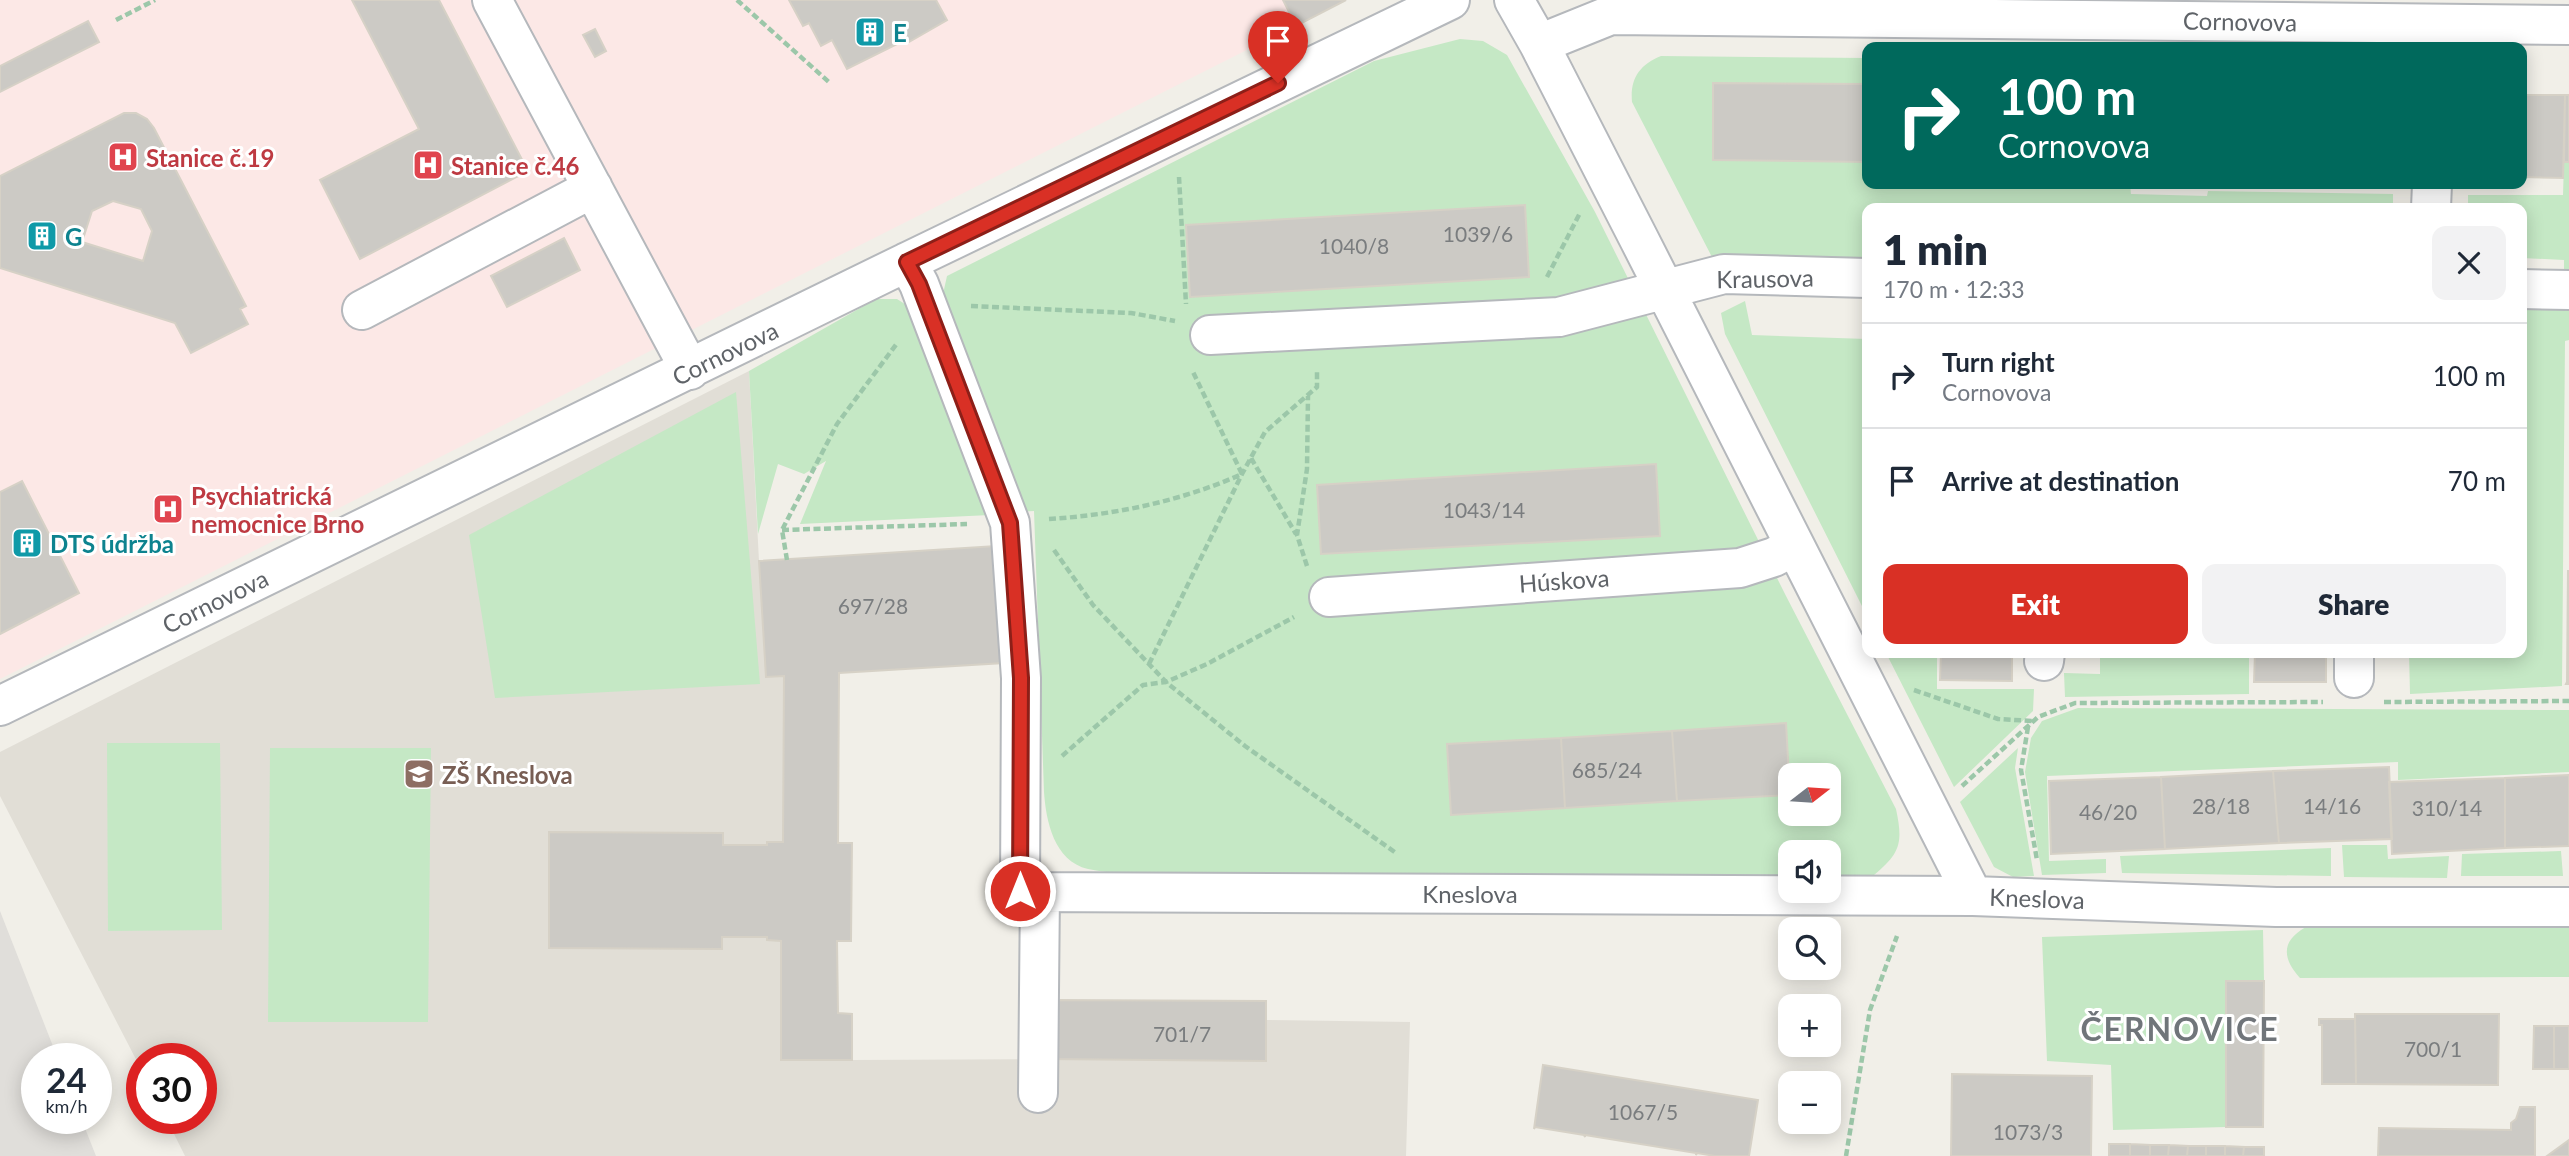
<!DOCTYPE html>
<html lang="en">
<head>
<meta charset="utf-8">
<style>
	:root { --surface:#fff; --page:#f2f2f3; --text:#1f2937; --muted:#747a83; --line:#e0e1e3; --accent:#d93025 }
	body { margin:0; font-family:Lato,sans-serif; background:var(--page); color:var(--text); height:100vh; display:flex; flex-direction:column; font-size:26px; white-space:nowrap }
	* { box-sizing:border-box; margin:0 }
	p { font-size:23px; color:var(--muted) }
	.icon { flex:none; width:38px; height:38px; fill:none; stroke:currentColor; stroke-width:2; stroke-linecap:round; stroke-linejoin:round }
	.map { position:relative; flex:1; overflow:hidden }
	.panel { position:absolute; left:1862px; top:203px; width:665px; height:455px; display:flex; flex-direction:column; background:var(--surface); border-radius:14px; box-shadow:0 4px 18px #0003 }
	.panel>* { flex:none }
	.hud { position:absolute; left:1862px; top:42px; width:665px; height:147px; border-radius:14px; box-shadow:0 4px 18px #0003; background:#00695c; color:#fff; overflow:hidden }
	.needle { width:46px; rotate:73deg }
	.buttons { position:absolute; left:1778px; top:763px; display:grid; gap:14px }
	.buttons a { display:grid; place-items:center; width:63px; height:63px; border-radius:14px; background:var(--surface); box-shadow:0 4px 18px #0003; font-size:35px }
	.speed { position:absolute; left:21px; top:1043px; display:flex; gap:14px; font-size:35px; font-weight:700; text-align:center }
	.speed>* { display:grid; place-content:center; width:91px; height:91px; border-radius:50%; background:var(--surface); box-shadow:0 4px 18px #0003; line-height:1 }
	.speed small { font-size:18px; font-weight:400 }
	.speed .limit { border:10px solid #d22; background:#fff; color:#111 }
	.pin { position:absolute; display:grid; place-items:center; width:60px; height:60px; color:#fff; margin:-72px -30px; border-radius:50% 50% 50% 0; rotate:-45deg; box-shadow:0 0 7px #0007 }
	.pin .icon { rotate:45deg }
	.me { position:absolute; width:77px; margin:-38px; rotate:0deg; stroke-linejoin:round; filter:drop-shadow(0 0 5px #0008) }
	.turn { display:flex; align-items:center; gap:24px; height:147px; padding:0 21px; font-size:32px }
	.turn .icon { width:91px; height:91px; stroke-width:2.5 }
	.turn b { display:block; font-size:49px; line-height:60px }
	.round { display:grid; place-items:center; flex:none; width:74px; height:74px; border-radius:14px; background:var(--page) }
	.summary { display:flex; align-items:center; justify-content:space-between; height:119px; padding:0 21px }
	h1 { font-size:42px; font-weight:800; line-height:52px }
	.action { display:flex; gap:14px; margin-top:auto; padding:14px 21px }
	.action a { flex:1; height:80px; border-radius:14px; background:var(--accent); color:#fff; font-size:28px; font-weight:800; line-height:80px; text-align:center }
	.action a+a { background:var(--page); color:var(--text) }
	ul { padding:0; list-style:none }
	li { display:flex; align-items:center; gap:21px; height:105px; padding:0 21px; border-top:2px solid var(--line) }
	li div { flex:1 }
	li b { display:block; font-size:26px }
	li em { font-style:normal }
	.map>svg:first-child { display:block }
</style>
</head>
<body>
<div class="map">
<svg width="2569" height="1156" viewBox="0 0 2569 1156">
	<rect width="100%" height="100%" fill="#f1efe8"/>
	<!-- industrial -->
	<path fill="#e0deda" d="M0,911L58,1059H37V1118H81L96,1156H0Z"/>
	<!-- education -->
	<path fill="#e1ded6" d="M749,371L759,561L1004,663L839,673L838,842L852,843L851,941L837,942L838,1013L852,1014V1060L1044,1059L1054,1000L1266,1001L1267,1020L1410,1022L1406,1156H185L166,1118H201V1059H142V1071L0,796V752Z"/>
	<!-- medical -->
	<path fill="#fce8e6" d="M0,0H1346L0,679Z"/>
	<!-- green -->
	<path fill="#c5e8c5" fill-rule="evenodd" d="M1460,39L1483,41L1507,55L1595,212L1786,596L1896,809C1903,842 1901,853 1874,875H1829V852H1790V876L1627,877L1116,873C1107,872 1097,871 1088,869C1054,861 1046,821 1044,792L1034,511L1015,512L943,294L947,276L1374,61ZM1790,775H1829V814H1790Z
		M1661,56L1867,58V184H2130L2131,194L2207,196L2208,191L2393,194V208H1867V259H1713L1632,102C1630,79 1639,65 1661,56Z
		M2564,162H2569V278H2564V260L2522,258V208H2468V195H2563Z
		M876,299H897L911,308L990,515L800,524L826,461L804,474L778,464L758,534L749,371Z
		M1745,301L1752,335L1867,339V616L1725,334L1721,313Z
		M2522,301L2569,302V340L2565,341L2562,686L2410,694L2409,653H2522Z
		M736,392L760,684L495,698L469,535Z
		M1886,653H1937V689H2034L2033,711L1954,787Z
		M2100,653H2249V694L2065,697L2064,673L2100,674Z
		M2078,708L2569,710V772L2398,780V762L2047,776L2049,861L2106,859V873L2042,875L2025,772L2031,738L2042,721Z
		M107,743H220L222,930L108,931Z
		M270,748H431L428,1022H268Z
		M2018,748L2015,768L2034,876L2013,877L1994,867L1960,802Z
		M2342,845H2387L2388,859L2449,856L2447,878L2344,877Z
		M2331,848V876L2122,873L2120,856Z
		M2561,851L2563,876H2461L2462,854Z
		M2306,927H2569V977L2300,978C2282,958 2281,941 2306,927Z
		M2263,930L2264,981L2226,1127L2113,1130L2111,1065L2047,1061L2042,937Z"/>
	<!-- building -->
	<path fill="#cccac5" stroke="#d6d1c6" stroke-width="2" fill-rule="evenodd" d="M352,0H439L528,171L360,259L320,180L419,129Z
		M789,0H936L947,20L909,42L907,39L847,69L832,40L821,46L809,23L803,26Z
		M1283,0H1346L1296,26Z
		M88,21L99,42L0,92V66Z
		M595,29L606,51L595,57L583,35Z
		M1713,83L1867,84V162L1713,160Z
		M2522,95H2565L2563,178L2522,177Z
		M2565,95H2569V162H2564Z
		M124,113H136L147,119L154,128L246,306L240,309L248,324L191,353L175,323L0,268V176ZM113,201L141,209L152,231L143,261L82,242L92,211Z
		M1525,205L1529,277L1190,297L1186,225Z
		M564,238L580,270L507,307L491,276Z
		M1656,464L1660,536L1321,554L1317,485Z
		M22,481L79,593L0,634V492Z
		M996,546L1004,663L839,673L838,843H852L851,941H837L838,1013L852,1014V1060H781V941L767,940V937H722V949L549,948V832L723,833V845H767V842H783L784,676L766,677L759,561Z
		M2568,570L2569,684H2566L2567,682Z
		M1941,653H2012V681L1940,680Z
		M2255,653H2326V682H2254Z
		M1786,723L1790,795L1677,801L1672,731Z
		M1672,731L1677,801L1565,808L1561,738Z
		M1561,738L1565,808L1451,815L1447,744Z
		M2389,767L2392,839L2279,843L2273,771Z
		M2273,771L2279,843L2165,849L2161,777Z
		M2569,775V846L2505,848V778Z
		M2161,777L2165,849L2051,854L2049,781Z
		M2505,778V848L2392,854L2389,782Z
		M2226,981H2264L2263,1127H2226Z
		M1054,1000L1266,1001V1061L1045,1059Z
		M2355,1014H2499L2498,1085L2356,1084Z
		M2319,1019H2355L2356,1084H2322V1025H2319Z
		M2534,1026H2554V1069H2533Z
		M2554,1026H2569V1069H2554Z
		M1543,1065L1758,1100L1749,1156H1715L1697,1153L1696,1155V1153L1585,1135V1137L1584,1135L1535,1127L1534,1129Z
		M1952,1074L2092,1076L2091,1156H1951Z
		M2520,1107H2535V1156H2378L2379,1128L2511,1130V1123L2516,1119Z
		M2569,1140V1156H2547Z
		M2109,1144H2130V1156H2109Z
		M2130,1144L2150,1145V1156H2130Z
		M2150,1145H2169L2168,1156H2150Z
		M2169,1145L2188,1146L2187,1156H2168Z
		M2188,1146H2206V1156H2187Z
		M2206,1146H2225V1156H2206Z
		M2225,1146L2244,1147L2243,1156H2225Z
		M2244,1147H2264V1156H2243Z"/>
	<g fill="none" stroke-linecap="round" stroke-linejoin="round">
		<!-- minor casing -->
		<g stroke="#b5b8bc" stroke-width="42">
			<path id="minor" d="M492,0L690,370
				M1514,0L1539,44L1640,241L1973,896
				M1539,44L1611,15L2569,25
				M2431,208L2432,184
				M907,262L919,284L1010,523L1021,678L1020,892L1973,896L2276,907H2569
				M2522,289L2569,290
				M362,310L593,188
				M1210,335L1559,317L1724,274L1867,278
				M1329,597L1740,568L1774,557L1795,546
				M2044,661L2045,653
				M2354,678V653
				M0,706L907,262L1450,0
				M1038,1093L1040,891"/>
		</g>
		<!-- path -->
		<path stroke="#9cc7a9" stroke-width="4.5" stroke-dasharray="7 3.5" stroke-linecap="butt" d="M737,0L830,83
			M116,20L155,0
			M1179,177L1186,304
			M1547,277L1580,213
			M971,306L1131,313L1175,321
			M1251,458L1296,534
			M1049,519C1114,515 1182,501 1242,474L1193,372
			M782,530L967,524
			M1054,550L1093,605L1166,682L1245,746L1396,853
			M787,560L782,530L837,424L898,342
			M1307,566L1297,535L1307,469L1308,396
			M1149,664L1242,474L1265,432L1317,387V370
			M1914,690L1998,719L2033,721
			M2384,702L2569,701
			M2028,727L2021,770L2037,860
			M1062,756L1143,685L1166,682L1207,664L1294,617
			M1962,786L2038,717L2075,703L2323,702
			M1846,1156L1870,1010L1897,936"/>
		<!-- minor -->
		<use href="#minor" stroke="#fff" stroke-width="38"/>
	</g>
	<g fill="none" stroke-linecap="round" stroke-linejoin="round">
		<!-- route casing -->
		<g stroke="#8d1f18" stroke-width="18">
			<path id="route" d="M1020,891L1021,678L1010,523L919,284L907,262L1278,83"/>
		</g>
		<!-- route -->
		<use href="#route" stroke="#d93025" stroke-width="12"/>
	</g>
	<!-- icons -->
	<defs>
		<g id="building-square" transform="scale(1.575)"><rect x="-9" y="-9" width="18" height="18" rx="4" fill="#0f9aa8" stroke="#fff"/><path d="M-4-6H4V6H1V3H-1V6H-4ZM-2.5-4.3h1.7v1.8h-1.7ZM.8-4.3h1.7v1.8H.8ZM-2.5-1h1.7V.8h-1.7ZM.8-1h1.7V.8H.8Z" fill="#fff"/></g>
		<g id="hospital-square" transform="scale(1.575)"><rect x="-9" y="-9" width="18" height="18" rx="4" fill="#e0444e" stroke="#fff"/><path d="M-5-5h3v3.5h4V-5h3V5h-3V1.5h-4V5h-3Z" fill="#fff"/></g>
		<g id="school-square" transform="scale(1.575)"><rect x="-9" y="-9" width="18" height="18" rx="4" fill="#8d6e63" stroke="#fff"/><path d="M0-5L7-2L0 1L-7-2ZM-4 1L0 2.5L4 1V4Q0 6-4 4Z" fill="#fff"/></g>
	</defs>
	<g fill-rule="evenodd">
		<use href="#building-square" x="870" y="32"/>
		<use href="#hospital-square" x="123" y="157"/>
		<use href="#hospital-square" x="428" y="165"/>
		<use href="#building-square" x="42" y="236"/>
		<use href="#hospital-square" x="168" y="509"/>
		<use href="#building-square" x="27" y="543"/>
		<use href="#school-square" x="419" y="774"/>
	</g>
	<g text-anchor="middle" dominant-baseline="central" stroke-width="6" stroke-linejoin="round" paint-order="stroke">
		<!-- number labels -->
		<g font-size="21" fill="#7a7d7f">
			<text x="1478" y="233">1039/6</text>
			<text x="1354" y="245">1040/8</text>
			<text x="1484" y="509">1043/14</text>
			<text x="873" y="605">697/28</text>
			<text x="1607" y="769">685/24</text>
			<text x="2221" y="805">28/18</text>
			<text x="2332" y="805">14/16</text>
			<text x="2447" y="807">310/14</text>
			<text x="2108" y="811">46/20</text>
			<text x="1182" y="1033">701/7</text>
			<text x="2433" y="1048">700/1</text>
			<text x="1643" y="1111">1067/5</text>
			<text x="2028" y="1131">1073/3</text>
		</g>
		<!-- street labels -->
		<g font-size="24" fill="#5f6368" stroke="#fff">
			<text transform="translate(2240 21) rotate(1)">Cornovova</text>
			<text transform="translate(1765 278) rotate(-1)">Krausova</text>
			<text transform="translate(725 353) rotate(-26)">Cornovova</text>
			<text transform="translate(1564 580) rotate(-4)">Húskova</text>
			<text transform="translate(215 601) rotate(-26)">Cornovova</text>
			<text x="1470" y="893">Kneslova</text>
			<text transform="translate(2037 898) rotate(2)">Kneslova</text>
		</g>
		<!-- culture labels -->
		<g font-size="24" font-weight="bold" fill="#0d838f" stroke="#fff" text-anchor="start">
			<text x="893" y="32">E</text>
			<text x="65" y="236">G</text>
			<text x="50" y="543">DTS údržba</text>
		</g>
		<!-- health labels -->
		<g font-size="24" font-weight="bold" fill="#be3a42" stroke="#fff" text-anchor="start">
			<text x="146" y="157">Stanice č.19</text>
			<text x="451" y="165">Stanice č.46</text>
			<text x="191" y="495">Psychiatrická<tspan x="191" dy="28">nemocnice Brno</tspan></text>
		</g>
		<!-- education labels -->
		<g font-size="24" font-weight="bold" fill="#785e54" stroke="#fff" text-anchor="start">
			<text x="442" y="774">ZŠ Kneslova</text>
		</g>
		<!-- district labels -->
		<g font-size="32" font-weight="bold" letter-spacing="2" fill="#70757a" stroke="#fff">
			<text x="2180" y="1028">ČERNOVICE</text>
		</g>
	</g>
</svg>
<div class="buttons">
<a><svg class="needle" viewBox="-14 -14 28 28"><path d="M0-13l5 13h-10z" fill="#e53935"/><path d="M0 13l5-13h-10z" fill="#747a83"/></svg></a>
<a><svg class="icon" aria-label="sound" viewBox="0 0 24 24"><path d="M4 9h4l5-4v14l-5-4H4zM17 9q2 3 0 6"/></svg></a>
<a><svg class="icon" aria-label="search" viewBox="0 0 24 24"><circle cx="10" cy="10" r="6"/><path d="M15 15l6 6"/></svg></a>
<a>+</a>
<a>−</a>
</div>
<div class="speed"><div>24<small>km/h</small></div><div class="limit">30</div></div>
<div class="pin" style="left:1278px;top:83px;background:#d93025"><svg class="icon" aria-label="arrive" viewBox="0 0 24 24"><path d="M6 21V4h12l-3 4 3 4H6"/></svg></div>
<svg class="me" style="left:1020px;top:891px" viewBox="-20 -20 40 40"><circle r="17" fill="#d93025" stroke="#fff" stroke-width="3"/><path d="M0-11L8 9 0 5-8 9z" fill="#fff"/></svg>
<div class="hud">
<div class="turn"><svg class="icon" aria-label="right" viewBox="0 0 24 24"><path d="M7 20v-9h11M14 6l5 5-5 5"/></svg><div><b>100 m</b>Cornovova</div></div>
</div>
<section class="panel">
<div class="summary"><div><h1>1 min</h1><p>170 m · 12:33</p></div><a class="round"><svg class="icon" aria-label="close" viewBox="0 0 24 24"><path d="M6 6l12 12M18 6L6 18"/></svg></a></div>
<ul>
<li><svg class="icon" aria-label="right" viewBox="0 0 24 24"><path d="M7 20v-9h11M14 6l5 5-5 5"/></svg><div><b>Turn right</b><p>Cornovova</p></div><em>100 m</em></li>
<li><svg class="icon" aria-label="arrive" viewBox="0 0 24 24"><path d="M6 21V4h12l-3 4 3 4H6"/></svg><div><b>Arrive at destination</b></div><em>70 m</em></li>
</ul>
<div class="action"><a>Exit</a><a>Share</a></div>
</section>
</div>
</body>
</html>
